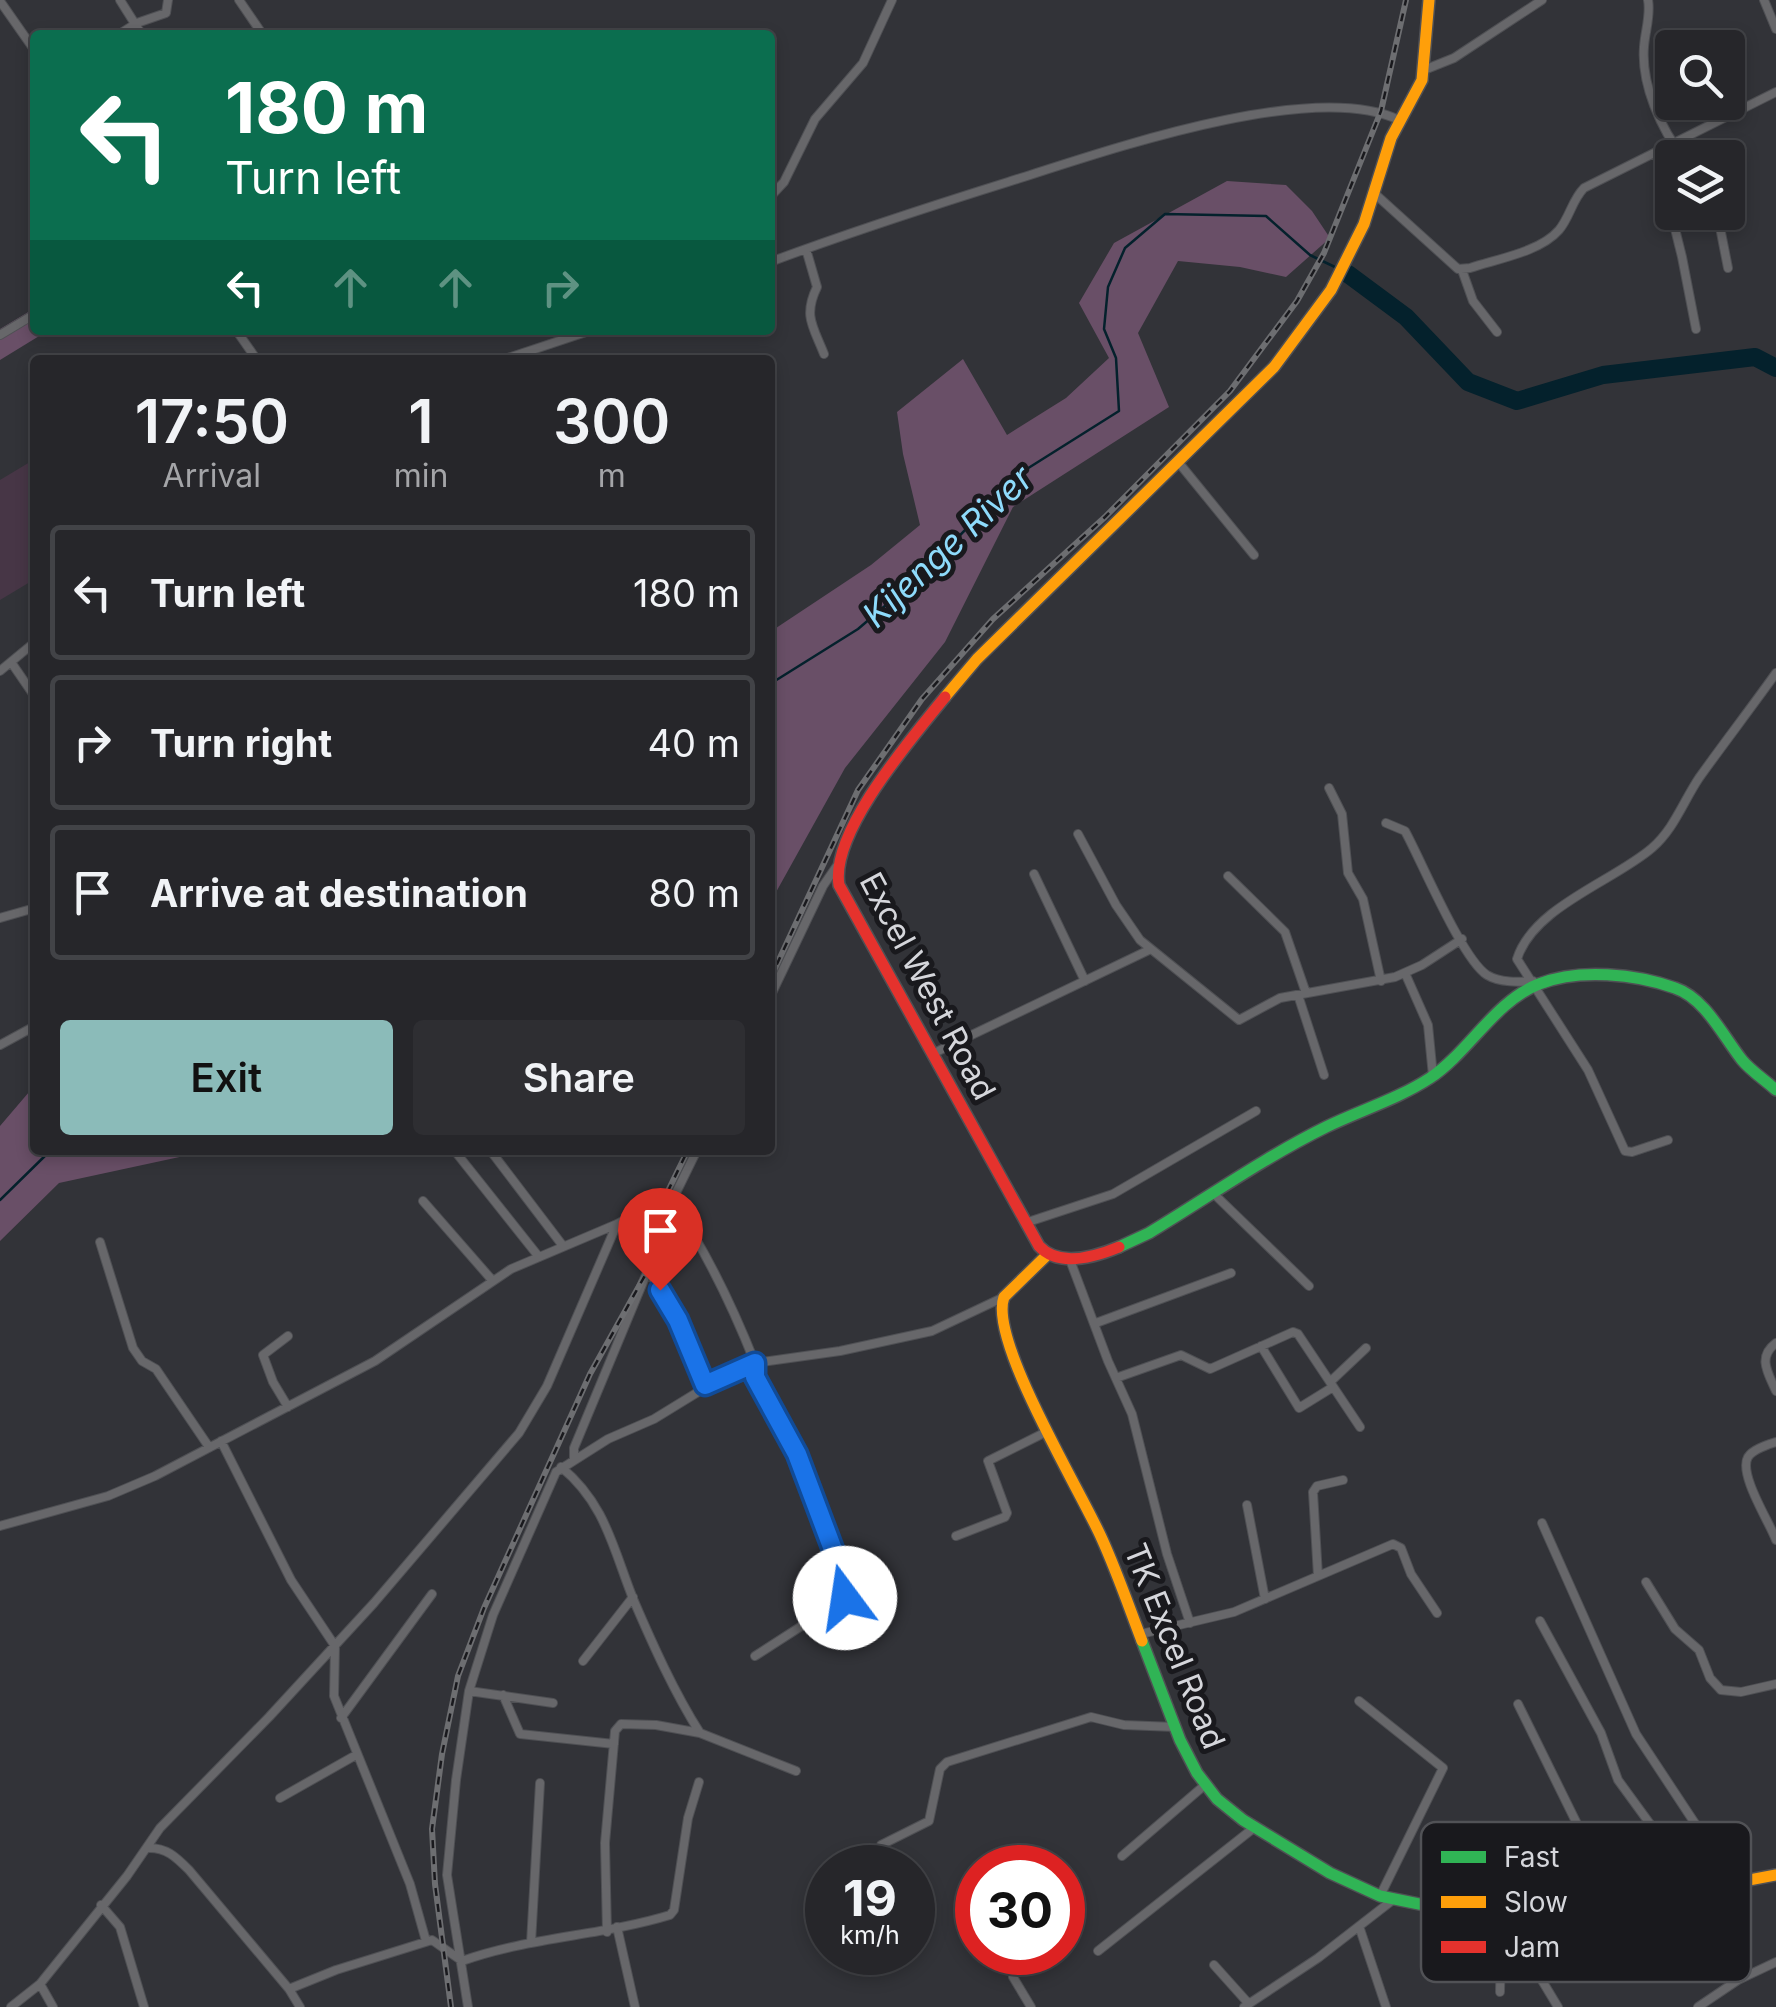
<!DOCTYPE html>
<html lang="en">
<head>
<meta charset="utf-8">
<style>
	:root { --surface:#26262a; --page:#2e2e32; --text:#f1f3f6; --muted:#a4a5a8; --line:#424347; --accent:#8bbbb9 }
	body { margin:0; font-family:Inter,sans-serif; background:var(--page); color:var(--text); height:100vh; display:flex; flex-direction:column; font-size:38px; white-space:nowrap }
	* { box-sizing:border-box; margin:0 }
	p { font-size:32px; color:var(--muted) }
	.icon { flex:none; width:55px; height:55px; fill:none; stroke:currentColor; stroke-width:2; stroke-linecap:round; stroke-linejoin:round }
	.map { position:relative; flex:1; overflow:hidden }
	.sheet { position:absolute; left:30px; top:355px; width:745px; height:800px; display:flex; flex-direction:column; background:var(--surface); border-radius:10px; box-shadow:0 5px 15px #0003,0 0 0 2px var(--line) }
	.sheet>* { flex:none }
	.top-card { position:absolute; left:30px; top:30px; width:745px; height:305px; border-radius:10px; box-shadow:0 5px 15px #0003,0 0 0 2px var(--line); background:#0b6e4f; color:#fff; overflow:hidden }
	.fabs { position:absolute; left:1655px; top:30px; display:grid; gap:20px }
	.fabs a { display:grid; place-items:center; width:90px; height:90px; border-radius:10px; background:var(--surface); box-shadow:0 5px 15px #0003,0 0 0 2px var(--line); font-size:50px }
	.speed { position:absolute; left:805px; top:1845px; display:flex; gap:20px; font-size:50px; font-weight:700; text-align:center }
	.speed>* { display:grid; place-content:center; width:130px; height:130px; border-radius:50%; background:var(--surface); box-shadow:0 5px 15px #0003,0 0 0 2px var(--line); line-height:1 }
	.speed small { font-size:25px; font-weight:400 }
	.speed .limit { border:15px solid #d22; background:#fff; color:#111 }
	.pin { position:absolute; display:grid; place-items:center; width:85px; height:85px; color:#fff; margin:-102px -42px; border-radius:50% 50% 50% 0; rotate:-45deg; box-shadow:0 0 10px #0007 }
	.pin .icon { rotate:45deg }
	.me { position:absolute; width:110px; margin:-55px; rotate:346deg; stroke-linejoin:round; filter:drop-shadow(0 0 8px #0008) }
	.turn { display:flex; align-items:center; gap:35px; height:210px; padding:0 30px; font-size:45px }
	.turn .icon { width:130px; height:130px; stroke-width:2.5 }
	.turn b { display:block; font-size:70px; line-height:85px }
	.lanes { display:flex; align-items:center; height:95px; padding:0 30px; background:#0003; justify-content:center; gap:50px; direction:ltr }
	.lanes .off { opacity:.35 }
	.eta { display:flex; justify-content:space-evenly; align-items:center; height:170px; text-align:center }
	.eta b { font-size:60px; font-weight:600; line-height:70px }
	.primary-button { display:flex; gap:20px; margin-top:auto; padding:20px 30px }
	.primary-button a { flex:1; height:115px; border-radius:10px; background:var(--accent); color:#111; font-size:40px; font-weight:600; line-height:115px; text-align:center }
	.primary-button a+a { background:var(--page); color:var(--text) }
	ul { padding:0; list-style:none }
	li { display:flex; align-items:center; gap:30px; height:135px; margin:0 20px 15px; padding:0 10px; border:5px solid var(--line); border-radius:10px }
	li div { flex:1 }
	li b { display:block; font-size:38px }
	li em { font-style:normal }
	.map>svg:first-child { display:block }
</style>
</head>
<body>
<div class="map">
<svg width="1776" height="2007" viewBox="0 0 1776 2007">
	<rect width="100%" height="100%" fill="#323338"/>
	<!-- green -->
	<path fill="#473646" d="M35,459V579L0,600V480Z"/>
	<!-- forest -->
	<path fill="#694f67" d="M1227,181L1286,185L1312,211L1330,238L1286,277L1240,267L1178,261L1138,333L1169,407L1013,507L945,642L845,768L770,903V632L871,565L920,525L903,454L897,412L963,359L1007,435L1066,398L1109,358L1079,303L1114,243Z
		M35,308V330H49L0,360V329Z
		M35,1085V1150H212L59,1183L0,1241V1126Z"/>
	<g fill="none" stroke-linecap="round" stroke-linejoin="round">
		<!-- stream -->
		<path stroke="#04212c" stroke-width="2.5" d="M770,684L858,629L920,576L1022,472L1119,411L1116,358L1104,329L1108,287L1125,248L1165,214L1266,216L1310,255L1337,268
			M0,1200L51,1150"/>
		<!-- river -->
		<path stroke="#04212c" stroke-width="18" d="M1348,274L1406,317L1468,382L1517,401L1603,375L1755,357L1776,368"/>
		<!-- street casing -->
		<g stroke="#4f5054" stroke-width="10">
			<path id="street" d="M120,0L142,35
				M239,0L263,35
				M1648,0C1651,15 1645,31 1644,47C1641,84 1661,130 1684,158
				M1764,0L1776,29
				M0,1L35,51
				M118,35L137,23L166,13L168,0
				M1424,70L1454,58L1542,0
				M1656,152L1682,257L1696,329
				M1374,193L1458,269L1470,268C1497,259 1540,252 1559,230C1570,217 1572,200 1584,188L1776,92
				M770,197L784,182L815,119L863,63L892,0
				M1717,212L1728,268
				M806,249L817,287C803,316 813,326 824,354
				M770,262C848,233 928,207 1008,182C1100,153 1311,78 1399,120
				M1462,270L1473,301L1497,332
				M236,330L257,360
				M0,335L35,314
				M502,360L592,330
				M1179,463L1254,555
				M11,662L35,697
				M0,671L35,642
				M1329,788L1342,814L1348,873L1363,899L1381,981
				M1386,823L1405,831C1421,860 1462,959 1487,975C1500,983 1519,982 1533,981
				M1078,834L1116,905L1140,940L1239,1020L1280,998L1395,977L1422,965L1462,939
				M1034,874L1085,981
				M1228,876L1285,932L1306,993
				M0,918L35,908
				M1405,973L1428,1025L1433,1076
				M1298,995L1324,1075
				M770,997L823,886L836,867
				M0,1045L35,1026
				M932,1054L1149,950
				M1668,1140L1632,1152L1625,1151L1588,1070L1517,959C1533,907 1614,881 1652,848C1674,829 1683,802 1699,778C1724,743 1751,708 1776,673
				M454,1150L539,1257
				M490,1150L563,1246
				M1214,1194L1309,1286
				M423,1201L492,1280
				M672,1201C707,1252 732,1305 755,1363V1377L797,1454L848,1591L845,1598L755,1656
				M1025,1223L1113,1194L1256,1111
				M100,1242L133,1348L142,1361L156,1369L209,1447
				M1070,1260L1108,1361L1132,1414L1167,1554L1190,1623
				M648,1270L678,1320L705,1385
				M1096,1323L1231,1273
				M1776,1343C1757,1357 1768,1373 1776,1391
				M1261,1346L1299,1408L1333,1387
				M1116,1378L1181,1355L1210,1369L1293,1332L1298,1334L1360,1427
				M1330,1382L1366,1348
				M288,1407L273,1382L263,1355L288,1336
				M221,1441L291,1580L335,1646L334,1696L410,1884L426,1941
				M1776,1442C1767,1445 1753,1449 1748,1457C1738,1474 1770,1523 1776,1540
				M574,1459V1448L648,1270L672,1201L697,1150
				M561,1467C606,1504 613,1549 634,1601C653,1645 674,1692 700,1733L796,1771
				M1247,1505L1265,1599
				M1542,1523L1636,1734L1735,1884
				M0,1526L108,1496L155,1476L375,1361L511,1269L617,1224L665,1197
				M956,1536L1005,1517L1007,1513L988,1461L1046,1432
				M1318,1576L1313,1492L1317,1486L1343,1480
				M1646,1582L1675,1629L1699,1650L1710,1678L1721,1690L1741,1692L1776,1684
				M1540,1621L1601,1733L1618,1780L1680,1865L1694,1890
				M1141,1634L1234,1612L1393,1544L1401,1548L1411,1574L1437,1613
				M583,1661L633,1597
				M469,1691L553,1703
				M503,1695L520,1734L614,1744
				M1359,1701L1443,1768L1380,1896
				M1518,1704L1617,1905
				M341,1718L432,1594
				M280,1798L356,1755
				M881,1845L929,1821L940,1769L947,1762L1091,1717L1124,1725L1175,1727
				M147,1848C166,1847 176,1857 189,1870L289,1989L300,2007
				M1122,1856L1206,1784
				M101,1905L120,1927L144,2007
				M1513,1922L1520,1944L1558,2007
				M1359,1926L1386,2007
				M617,1927L635,2007
				M607,1932L605,1843L615,1731L621,1724L656,1725L700,1733
				M531,1943L540,1783
				M1098,1951L1255,1827
				M1214,1965L1249,2004
				M1013,1977L1031,2007
				M40,1984L53,2007
				M289,1989L336,1970L432,1940L462,1961C529,1937 601,1936 670,1915L674,1910L688,1818L699,1782
				M1500,1992L1501,1944L1507,1922
				M11,2007L40,1984L127,1876L160,1828L269,1717L374,1603L519,1433L547,1386L617,1224
				M468,2007L447,1875L456,1780L469,1691L493,1615L556,1472L608,1439L654,1419L729,1373L755,1363L840,1351L932,1331L1004,1297
				M1244,2007L1318,1958L1394,1899
				M1698,2007L1738,1980L1776,1962"/>
		</g>
		<!-- fast casing -->
		<g stroke="#4f5054" stroke-width="14">
			<path id="fast" d="M1119,1247L1149,1233C1207,1198 1265,1157 1326,1127C1361,1110 1398,1099 1430,1078C1469,1052 1495,1001 1539,984C1579,968 1636,974 1675,988C1705,998 1723,1036 1742,1060C1751,1071 1765,1080 1776,1090
				M1142,1641L1180,1740L1197,1773L1217,1799L1243,1820L1330,1873L1380,1896L1507,1922L1549,1918"/>
		</g>
		<!-- slow casing -->
		<g stroke="#4f5054" stroke-width="14">
			<path id="slow" d="M945,697L977,659L1274,367L1331,290L1364,224L1391,138L1422,80L1429,0
				M1047,1255L1004,1297C988,1340 1082,1493 1102,1539C1117,1572 1129,1607 1142,1641
				M1549,1918L1776,1875"/>
		</g>
		<!-- jam casing -->
		<g stroke="#4f5054" stroke-width="14">
			<path id="jam" d="M945,697C912,738 830,832 839,885L1039,1246C1059,1268 1095,1257 1119,1247"/>
		</g>
		<!-- street -->
		<use href="#street" stroke="#67676a" stroke-width="8"/>
		<!-- fast -->
		<use href="#fast" stroke="#30b455" stroke-width="11"/>
		<!-- slow -->
		<use href="#slow" stroke="#ff9f0a" stroke-width="11"/>
		<!-- jam -->
		<use href="#jam" stroke="#e5322d" stroke-width="11"/>
		<!-- rail casing -->
		<g stroke="#6d6e71" stroke-width="6">
			<path id="rail" d="M770,979L858,790L922,699L993,619L1105,517L1230,391L1297,301L1324,253L1381,111L1406,0
				M451,2007L435,1884L432,1829L442,1754L458,1676L484,1608L590,1374L648,1270L665,1197L688,1150"/>
		</g>
		<!-- rail -->
		<use href="#rail" stroke="#19191d" stroke-width="2.5" stroke-dasharray="8" stroke-linecap="butt"/>
	</g>
	<g fill="none" stroke-linecap="round" stroke-linejoin="round">
		<!-- route casing -->
		<g stroke="#114b97" stroke-width="25">
			<path id="route" d="M660,1290L678,1320L705,1385L755,1363V1377L797,1454L846,1584L848,1591L845,1598"/>
		</g>
		<!-- route -->
		<use href="#route" stroke="#1a73e8" stroke-width="18"/>
	</g>
	<g text-anchor="middle" dominant-baseline="central" stroke-width="10" stroke-linejoin="round" paint-order="stroke">
		<!-- street labels -->
		<g font-size="32" fill="#d5d6db" stroke="#19191d">
			<text transform="translate(928 986) rotate(62)">Excel West Road</text>
			<text transform="translate(1175 1646) rotate(68)">TK Excel Road</text>
		</g>
		<!-- water labels -->
		<g font-size="35" font-style="italic" fill="#8edbfb" stroke="#19191d">
			<text transform="translate(947 546) rotate(-43)">Kijenge River</text>
		</g>
	</g>
	<!-- legend -->
	<rect x="1421" y="1822" width="330" height="160" rx="15" fill="#19191d" stroke="#515256" stroke-width="2.5"/>
	<rect x="1441" y="1851" width="45" height="12" fill="#30b455"/>
	<rect x="1441" y="1896" width="45" height="12" fill="#ff9f0a"/>
	<rect x="1441" y="1941" width="45" height="12" fill="#e5322d"/>
	<g font-size="28" fill="#d5d6db">
		<text x="1504" y="1867">Fast</text>
		<text x="1504" y="1912">Slow</text>
		<text x="1504" y="1957">Jam</text>
	</g>
</svg>
<div class="fabs">
<a><svg class="icon" aria-label="search" viewBox="0 0 24 24"><circle cx="10" cy="10" r="6"/><path d="M15 15l6 6"/></svg></a>
<a><svg class="icon" aria-label="layers" viewBox="0 0 24 24"><path d="M12 4l9 5-9 5-9-5zM3 14l9 5 9-5"/></svg></a>
</div>
<div class="speed"><div>19<small>km/h</small></div><div class="limit">30</div></div>
<div class="pin" style="left:660px;top:1290px;background:#d93025"><svg class="icon" aria-label="arrive" viewBox="0 0 24 24"><path d="M6 21V4h12l-3 4 3 4H6"/></svg></div>
<svg class="me" style="left:845px;top:1598px" viewBox="-20 -20 40 40"><circle r="19" fill="#fff"/><path d="M0-13L10 11 0 6-10 11z" fill="#1a73e8"/></svg>
<div class="top-card">
<div class="turn"><svg class="icon" aria-label="left" viewBox="0 0 24 24"><path d="M17 20v-9H6M10 6l-5 5 5 5"/></svg><div><b>180 m</b>Turn left</div></div>
<div class="lanes"><svg class="icon" aria-label="left" viewBox="0 0 24 24"><path d="M17 20v-9H6M10 6l-5 5 5 5"/></svg><svg class="icon off" aria-label="ahead" viewBox="0 0 24 24"><path d="M12 20V5M6 11l6-6 6 6"/></svg><svg class="icon off" aria-label="ahead" viewBox="0 0 24 24"><path d="M12 20V5M6 11l6-6 6 6"/></svg><svg class="icon off" aria-label="right" viewBox="0 0 24 24"><path d="M7 20v-9h11M14 6l5 5-5 5"/></svg></div>
</div>
<section class="sheet">
<div class="eta">
<div><b>17:50</b><p>Arrival</p></div>
<div><b>1</b><p>min</p></div>
<div><b>300</b><p>m</p></div>
</div>
<ul>
<li><svg class="icon" aria-label="left" viewBox="0 0 24 24"><path d="M17 20v-9H6M10 6l-5 5 5 5"/></svg><div><b>Turn left</b></div><em>180 m</em></li>
<li><svg class="icon" aria-label="right" viewBox="0 0 24 24"><path d="M7 20v-9h11M14 6l5 5-5 5"/></svg><div><b>Turn right</b></div><em>40 m</em></li>
<li><svg class="icon" aria-label="arrive" viewBox="0 0 24 24"><path d="M6 21V4h12l-3 4 3 4H6"/></svg><div><b>Arrive at destination</b></div><em>80 m</em></li>
</ul>
<div class="primary-button"><a>Exit</a><a>Share</a></div>
</section>
</div>
</body>
</html>
